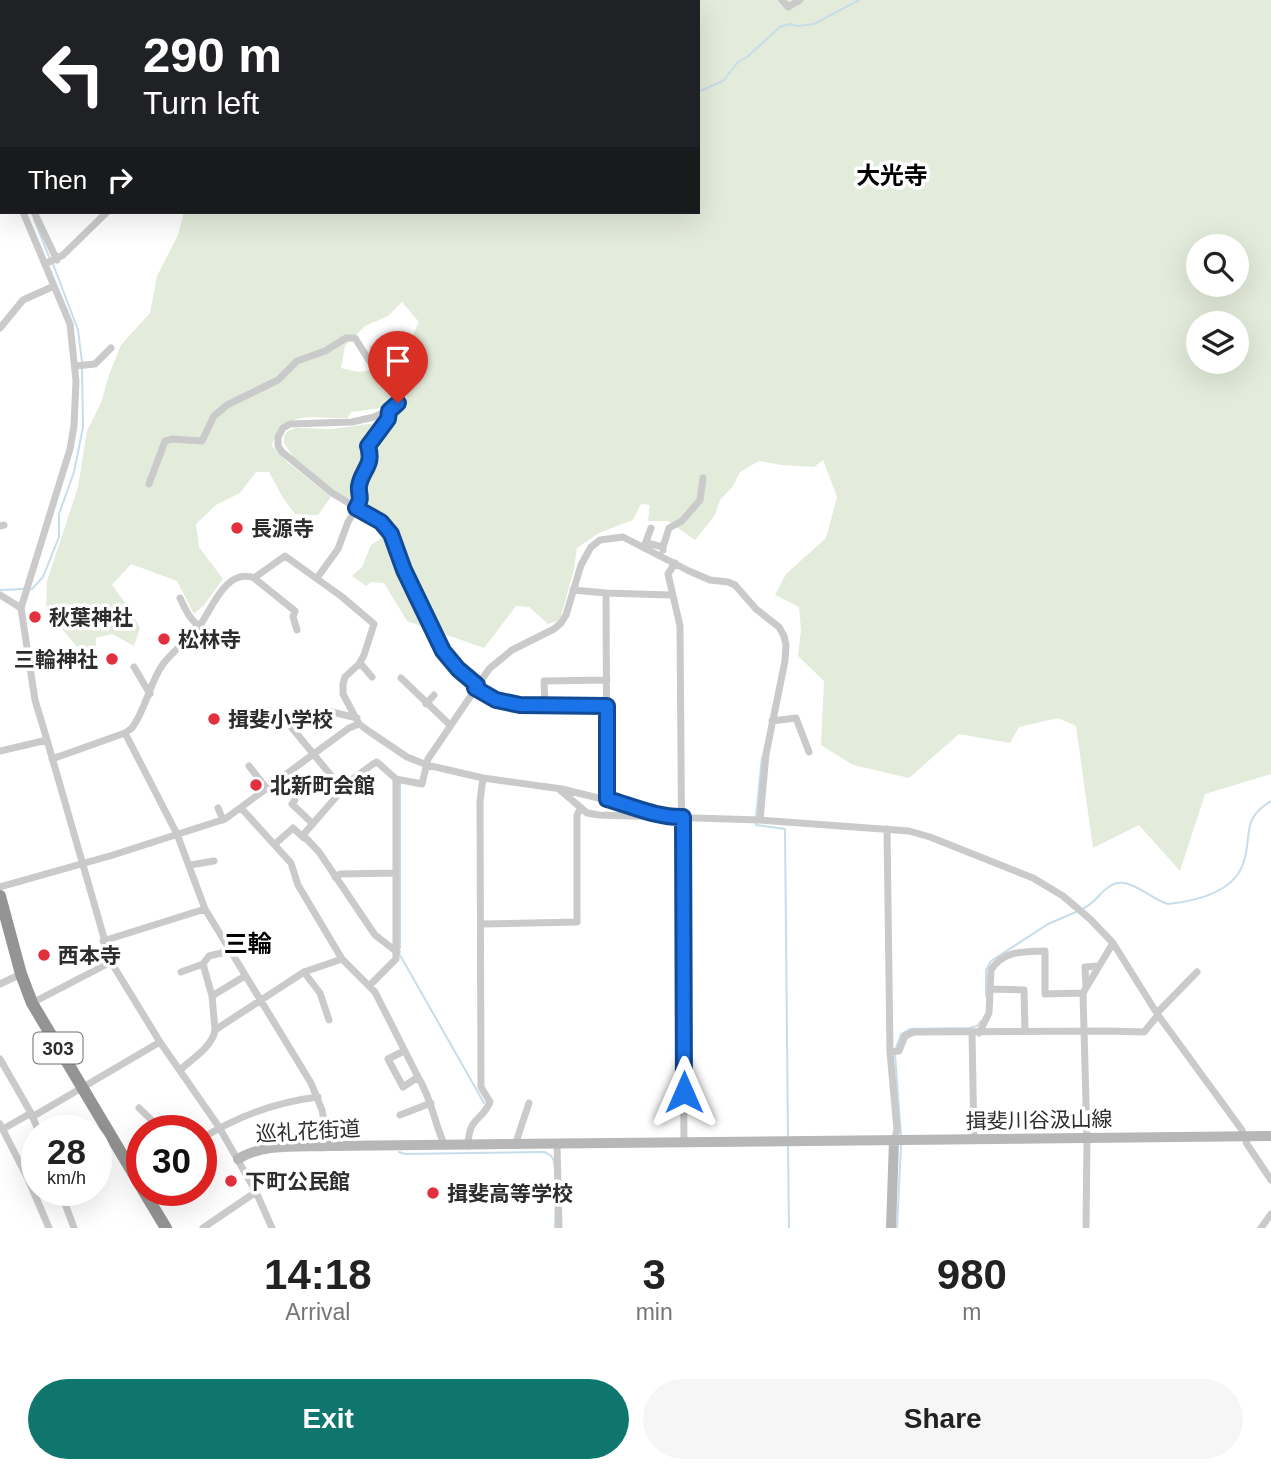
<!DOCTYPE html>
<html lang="en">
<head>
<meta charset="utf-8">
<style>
	:root { --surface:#fff; --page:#f6f6f6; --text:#222; --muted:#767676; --accent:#0f766e }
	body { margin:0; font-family:Arial,"Noto Sans JP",sans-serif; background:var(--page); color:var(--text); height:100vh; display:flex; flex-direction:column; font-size:26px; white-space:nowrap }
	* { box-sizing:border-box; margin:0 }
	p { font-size:23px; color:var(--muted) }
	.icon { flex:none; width:38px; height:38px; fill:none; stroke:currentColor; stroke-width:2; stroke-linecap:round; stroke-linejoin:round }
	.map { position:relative; height:1228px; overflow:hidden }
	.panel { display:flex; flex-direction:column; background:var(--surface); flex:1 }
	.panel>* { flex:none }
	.guide { position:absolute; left:0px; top:0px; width:700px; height:214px; box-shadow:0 7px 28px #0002; background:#202124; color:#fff; overflow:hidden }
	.tools { position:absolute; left:1186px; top:234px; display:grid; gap:14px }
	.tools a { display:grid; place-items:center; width:63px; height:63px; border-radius:50%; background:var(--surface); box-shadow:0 7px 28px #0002; font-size:35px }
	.speed { position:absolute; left:21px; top:1115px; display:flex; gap:14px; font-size:35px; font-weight:700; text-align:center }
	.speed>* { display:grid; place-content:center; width:91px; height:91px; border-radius:50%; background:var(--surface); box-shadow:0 7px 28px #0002; line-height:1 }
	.speed small { font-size:18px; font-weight:400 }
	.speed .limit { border:10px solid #d22; background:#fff; color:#111 }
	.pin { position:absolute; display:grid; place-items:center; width:60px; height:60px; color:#fff; margin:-72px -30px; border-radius:50% 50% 50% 0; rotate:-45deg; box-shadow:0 0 7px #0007 }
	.pin .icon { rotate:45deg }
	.me { position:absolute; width:77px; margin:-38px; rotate:0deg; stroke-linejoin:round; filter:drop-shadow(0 0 5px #0008) }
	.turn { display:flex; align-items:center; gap:24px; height:147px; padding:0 28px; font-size:32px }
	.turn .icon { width:91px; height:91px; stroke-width:2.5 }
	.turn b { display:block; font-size:49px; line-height:60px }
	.then { display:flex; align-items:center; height:66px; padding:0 28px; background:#0003; gap:14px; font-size:26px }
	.eta { display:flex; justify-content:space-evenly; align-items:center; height:119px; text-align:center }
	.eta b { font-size:42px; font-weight:800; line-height:49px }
	.primary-button { display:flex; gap:14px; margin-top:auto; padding:14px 28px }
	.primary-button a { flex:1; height:80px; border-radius:42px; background:var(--accent); color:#fff; font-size:28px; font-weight:800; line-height:80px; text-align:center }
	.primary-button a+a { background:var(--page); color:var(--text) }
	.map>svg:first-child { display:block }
</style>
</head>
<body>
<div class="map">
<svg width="1271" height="1228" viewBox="0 0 1271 1228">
	<rect width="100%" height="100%" fill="#fff"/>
	<!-- green -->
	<path fill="#e3ebda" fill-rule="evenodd" d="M0,0H1271V774L1205,794L1180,871L1139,825L1093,848L1076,726L1058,718L1019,727L1010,743L959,734L909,778L853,765L821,745L824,681L798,656L801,630L799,607L775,595L786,574L826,538L837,497L823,460L814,467L782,465L759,461L740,472L733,486L720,500L715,515L695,540L668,521H648L650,505L641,504L633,520L599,533L577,548L574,569L560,620L548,624L529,607L516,606L484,648L407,621L384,583L371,582L366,586L352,576L362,567L371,545L393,531L383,518L334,491L296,461L284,443V436L288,431L296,428L332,429L376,423L400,411L407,400V387L393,370L385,365L369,347L377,342L390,355L406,350L419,322L402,302L388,316L365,326L345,346L341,368L358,372L371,370L395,393L381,408L351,412L348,418C317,419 281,408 272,446L287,462L331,497L318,515L295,514L283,498L269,472H256L240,493L216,505L196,524L199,547L223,579L205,604L194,614L177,581L131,564L112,585L131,611L140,628L134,646L112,634L96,638L95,663L83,654L46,610L47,581L78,487L87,431L101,403L109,375L121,345L150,313L157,276L178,235L184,212H698V2H2L0,87ZM1199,247H1237V285H1199ZM1199,324H1237V362H1199Z"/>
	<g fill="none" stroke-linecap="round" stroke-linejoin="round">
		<!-- stream -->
		<path stroke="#c6ddea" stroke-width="2" d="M698,92L723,81L738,62L747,57L780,27L789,24L797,26L814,24L859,0
			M0,138L2,140
			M34,219L50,259
			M53,264L78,330L82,362
			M28,589H32L43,577L59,537V514L74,472L83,427L82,368
			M0,590L23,589
			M400,784V948
			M756,817L762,757
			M756,823V825L785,829L788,1138
			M1084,908C1095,903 1100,892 1110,886C1128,874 1150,899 1168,904C1195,901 1233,893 1243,864C1253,837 1240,819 1271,801
			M400,955L484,1103
			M986,996V970L991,961L1048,924L1076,912
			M896,1048L901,1034L910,1029L969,1028L977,1026L981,1021
			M895,1054L901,1136
			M788,1144L789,1228
			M399,1152L405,1154L544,1152C548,1154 551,1154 553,1159C558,1171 555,1213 555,1228
			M897,1228L901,1145"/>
		<!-- street -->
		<path stroke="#cacaca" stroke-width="7" d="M782,0L788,7L800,0
			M0,160L2,164
			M23,212L70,324L76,381L74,426L70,449L21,608L35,700L47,740
			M34,212L57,260
			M45,264L63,255L107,212
			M0,328L23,300L54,286
			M75,366L95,364L111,348
			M149,484L165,441L172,439L202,441L214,416L227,405L278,380L297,361L325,351L346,338H355L377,373L396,389L400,396L395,407L374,417L352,422L290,424L283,428L278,437V446L282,452L332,493L381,522L391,534L404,570L443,651L458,669L477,685
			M0,526L4,525
			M647,543L663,547V550
			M644,547L651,528
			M663,547L669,528L682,521L700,500L703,478
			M675,563L668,574L680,626L684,1143
			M254,578L295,611L293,617L297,630
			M317,578L338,549L348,522L358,506L362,495L359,483L371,458L368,446L388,419L389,411
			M573,590L606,593L671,595
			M606,593L607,799
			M0,595L21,608
			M180,598C187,613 192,625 208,630L217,645
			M360,663L372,677
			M134,667L150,694
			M401,678L450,725
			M475,688L496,700L520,705L607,706
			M426,704L434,695
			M545,706L544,681L607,680
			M772,721L796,718L809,752
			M125,733L177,834L205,909L311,1083L322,1110L329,1146
			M0,751L47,740L111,962L160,1042L219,1127L256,1192L272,1228
			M52,759L125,733L132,728C146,709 150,682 163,664C173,651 187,641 198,628C211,612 225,567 254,578L285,556L341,596L374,624L364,655L359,664L345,677L343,684V694L359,724L370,732L407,757L427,765L483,778L562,789L655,812L662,817
			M249,766L267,789
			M559,789L587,813L599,815L760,820L909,831L930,837L1033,878L1063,896L1090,919L1113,943L1158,1015L1242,1130L1247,1144L1271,1180
			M343,790L292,728L328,711L357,718
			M295,800L292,804L313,824
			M218,808L223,820
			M241,808L291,863L298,885L342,959L375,992L418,1077C432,1099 434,1123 445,1146
			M887,829L890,1052L897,1130L894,1141
			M275,844L293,828L304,838
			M190,865L214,861
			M335,877L340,874L396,873
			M0,887L113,855L225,819L349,728L359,724
			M481,924L577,922V815L580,809
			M103,941L205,909
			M397,952L375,935L319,852L303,835L350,781L373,764L377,762L396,779L422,784L428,759L489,669L512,650L554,629L561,623L566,615L581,565L591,547L600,540L623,537L689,571L710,580L728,582L735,585L756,609L779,627L784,636L786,645L785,661L766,754L760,820
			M203,964L209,956L230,951
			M181,972L203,964L212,996
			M304,972L320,993L329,1020
			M245,976L212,996L215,1030L304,972L342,959
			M0,984L21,974
			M369,986L396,959V779
			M1086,987L1085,967L1099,966
			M990,989L1024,990L1025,1031
			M32,1003L111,962
			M1157,1013L1197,972
			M972,1033L974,1140
			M979,1033L989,1013L991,970C1004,950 1023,952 1045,951V994L1083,993
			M404,1051L388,1059L403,1087L418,1077
			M890,1052L899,1051L905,1036L914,1032L1110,1031L1144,1032L1158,1015
			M0,1059L31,1113L38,1130
			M180,1070C192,1059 213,1046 215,1030
			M139,1108L162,1130
			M400,1115L431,1103
			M32,1117L160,1042
			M0,1124L28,1179L49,1228
			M3,1129L31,1113
			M201,1139C236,1117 277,1102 318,1097
			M557,1144L559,1228
			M515,1145L529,1103
			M468,1146C469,1115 481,1123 490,1102L481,1087L480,801L483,778
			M60,1190L74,1228
			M64,1202L90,1190
			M203,1228L256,1192
			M1086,1228L1087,1139L1083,993L1113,943
			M1261,1228L1271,1214"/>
		<!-- secondary -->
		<path stroke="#b7b7b7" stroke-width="10" d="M0,185L2,184
			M238,1159C263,1143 300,1147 329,1146L1271,1136
			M891,1228L894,1141"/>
		<!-- highway -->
		<path stroke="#949494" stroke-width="12" d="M0,896L21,974L32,1003L142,1188
			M143,1190L166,1228"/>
	</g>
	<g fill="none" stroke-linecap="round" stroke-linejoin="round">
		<!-- route casing -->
		<g stroke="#114b97" stroke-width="18">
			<path id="route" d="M398,403L389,411L388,419L368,446C374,466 362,469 359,486C358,496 363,497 356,508L381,522L391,534L404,570L443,651L458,669L477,685L475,688L496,700L520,705L607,706V799C632,806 658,818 683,817L684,1092"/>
		</g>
		<!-- route -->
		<use href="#route" stroke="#1a73e8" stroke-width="12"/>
	</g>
	<!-- markers -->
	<g fill="#e3303e" stroke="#fff" stroke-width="2.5">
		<circle cx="237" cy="528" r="7"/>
		<circle cx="35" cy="617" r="7"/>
		<circle cx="164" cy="639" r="7"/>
		<circle cx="112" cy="659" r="7"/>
		<circle cx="214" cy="719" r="7"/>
		<circle cx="256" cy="785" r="7"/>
		<circle cx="44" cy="955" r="7"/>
		<circle cx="231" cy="1181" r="7"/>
		<circle cx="433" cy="1193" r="7"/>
	</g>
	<g text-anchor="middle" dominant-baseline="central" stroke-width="7" stroke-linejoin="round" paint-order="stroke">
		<!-- shield labels -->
		<rect fill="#fff" stroke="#6c6c6c" stroke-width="2" x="33.5" y="1032.5" width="49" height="31" rx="5"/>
		<g font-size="19" font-weight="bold" fill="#2d2d2d">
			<text x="58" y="1048">303</text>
		</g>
		<!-- poi labels -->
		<g font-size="21" font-weight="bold" fill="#2d2d2d" stroke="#fff" text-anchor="start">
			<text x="251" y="528">長源寺</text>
			<text x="49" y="617">秋葉神社</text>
			<text x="178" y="639">松林寺</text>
			<text x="98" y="659" text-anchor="end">三輪神社</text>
			<text x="228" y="719">揖斐小学校</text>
			<text x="270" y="785">北新町会館</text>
			<text x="58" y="955">西本寺</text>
			<text x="245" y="1181">下町公民館</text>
			<text x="447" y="1193">揖斐高等学校</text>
		</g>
		<!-- street labels -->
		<g font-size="21" fill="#2d2d2d" stroke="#fff">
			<text transform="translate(1039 1120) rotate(-1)">揖斐川谷汲山線</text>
			<text transform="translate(308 1131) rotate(-3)">巡礼花街道</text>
		</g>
		<!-- quarter labels -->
		<g font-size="24" font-weight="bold" fill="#000" stroke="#fff">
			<text x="892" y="175">大光寺</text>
			<text x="248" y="943">三輪</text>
		</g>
	</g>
</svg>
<div class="tools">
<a><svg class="icon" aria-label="search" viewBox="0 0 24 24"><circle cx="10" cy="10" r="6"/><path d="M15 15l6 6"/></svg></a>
<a><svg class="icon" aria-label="layers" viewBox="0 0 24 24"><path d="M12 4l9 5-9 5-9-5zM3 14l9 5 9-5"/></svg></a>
</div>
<div class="speed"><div>28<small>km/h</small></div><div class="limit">30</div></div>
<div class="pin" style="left:398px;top:403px;background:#d93025"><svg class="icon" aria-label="arrive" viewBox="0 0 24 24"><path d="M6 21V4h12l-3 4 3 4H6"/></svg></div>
<svg class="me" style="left:684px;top:1092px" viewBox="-20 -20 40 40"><path d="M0-17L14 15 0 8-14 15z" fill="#1a73e8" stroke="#fff" stroke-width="4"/></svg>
<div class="guide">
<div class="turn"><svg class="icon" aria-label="left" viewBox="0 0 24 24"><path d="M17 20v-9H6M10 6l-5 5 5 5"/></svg><div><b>290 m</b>Turn left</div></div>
<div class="then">Then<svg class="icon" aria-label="right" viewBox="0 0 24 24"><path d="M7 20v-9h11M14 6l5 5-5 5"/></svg></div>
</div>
</div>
<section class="panel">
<div class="eta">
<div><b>14:18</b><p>Arrival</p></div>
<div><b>3</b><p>min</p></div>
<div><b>980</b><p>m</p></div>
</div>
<div class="primary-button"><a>Exit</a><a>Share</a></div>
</section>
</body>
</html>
